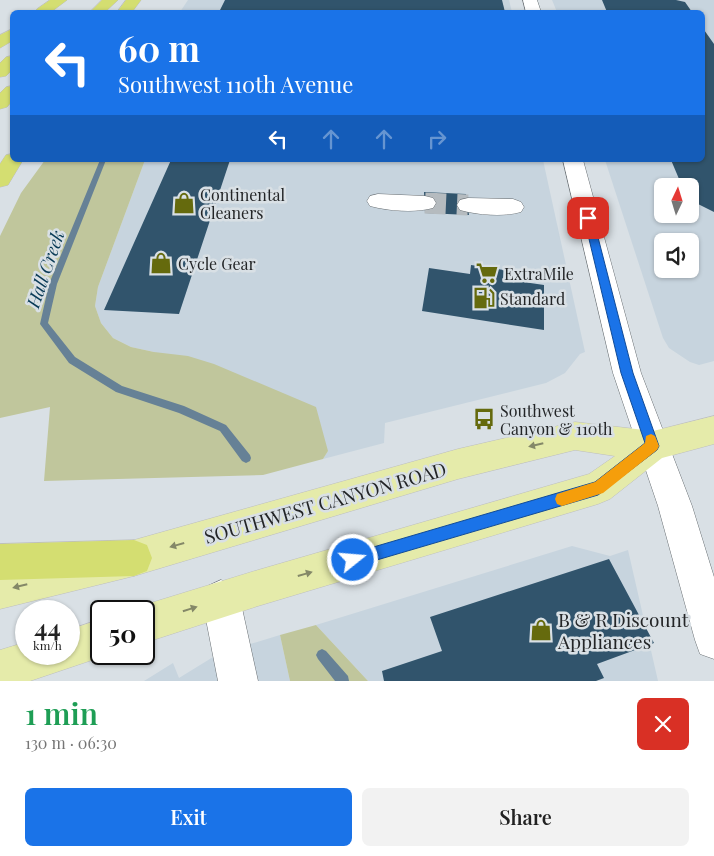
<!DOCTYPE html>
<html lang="en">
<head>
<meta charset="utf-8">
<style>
	:root { --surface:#fff; --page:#f2f2f2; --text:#222; --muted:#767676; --accent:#1a73e8 }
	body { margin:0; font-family:"Playfair Display",serif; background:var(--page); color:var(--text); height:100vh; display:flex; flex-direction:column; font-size:19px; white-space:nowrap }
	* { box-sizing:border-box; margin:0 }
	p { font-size:16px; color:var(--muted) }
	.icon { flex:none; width:28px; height:28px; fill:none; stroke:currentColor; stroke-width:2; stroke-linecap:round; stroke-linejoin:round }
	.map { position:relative; height:681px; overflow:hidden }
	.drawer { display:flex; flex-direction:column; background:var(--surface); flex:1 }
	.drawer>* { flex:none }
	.guide { position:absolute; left:10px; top:10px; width:695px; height:152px; border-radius:8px; box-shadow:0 1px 4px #0004; background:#1a73e8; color:#fff; overflow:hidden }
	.needle { width:32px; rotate:4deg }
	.fabs { position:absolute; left:654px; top:178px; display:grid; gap:10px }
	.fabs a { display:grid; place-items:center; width:45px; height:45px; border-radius:8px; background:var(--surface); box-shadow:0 1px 4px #0004; font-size:25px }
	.speed { position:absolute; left:15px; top:600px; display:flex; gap:10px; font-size:25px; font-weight:700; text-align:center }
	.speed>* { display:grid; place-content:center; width:65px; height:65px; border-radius:50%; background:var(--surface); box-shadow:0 1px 4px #0004; line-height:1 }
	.speed small { font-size:12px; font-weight:400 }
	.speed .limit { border:2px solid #111; border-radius:8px; background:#fff; color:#111 }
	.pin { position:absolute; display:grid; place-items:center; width:42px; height:42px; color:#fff; margin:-21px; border-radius:10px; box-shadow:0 2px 8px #0006 }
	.me { position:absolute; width:55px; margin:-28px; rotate:73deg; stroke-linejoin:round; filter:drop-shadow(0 0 4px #0008) }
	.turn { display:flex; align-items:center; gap:18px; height:105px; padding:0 25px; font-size:22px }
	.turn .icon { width:65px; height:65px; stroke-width:2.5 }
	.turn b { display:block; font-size:35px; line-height:42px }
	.lanes { display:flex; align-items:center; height:48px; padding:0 25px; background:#0003; justify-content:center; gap:25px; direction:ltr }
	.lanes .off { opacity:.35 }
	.round { display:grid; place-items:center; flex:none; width:52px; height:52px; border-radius:8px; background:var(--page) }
	.summary { display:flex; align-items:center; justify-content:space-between; height:85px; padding:0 25px }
	h1 { font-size:30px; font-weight:600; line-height:38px; color:#1e9e55 }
	.primary-button { display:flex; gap:10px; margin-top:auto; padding:10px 25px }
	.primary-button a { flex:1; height:58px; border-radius:8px; background:var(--accent); color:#fff; font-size:20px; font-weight:600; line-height:58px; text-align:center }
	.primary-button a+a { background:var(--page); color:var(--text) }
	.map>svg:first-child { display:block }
</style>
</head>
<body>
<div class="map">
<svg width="714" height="681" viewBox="0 0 714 681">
	<rect width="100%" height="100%" fill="#d9e0e5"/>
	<!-- built -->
	<path fill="#c7d4de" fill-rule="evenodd" d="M188,0H509L512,12H180Z
		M552,0H714V361L699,365L690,362L669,348L663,338L605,160H702V12H557ZM662,186H690V214H662ZM662,241H690V269H662Z
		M145,160H543L585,352L580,354L565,373L546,383L385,423L384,443L323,459L328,451L154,352L131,347L113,338L101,323L95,306L98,287Z
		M572,546L610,556L628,550L658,681H368L316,625Z
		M280,635L290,681H144L173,663L179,678L218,654Z"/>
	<!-- green -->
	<path fill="#c0c69c" d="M45,160H145L98,287L95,306L101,323L113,338L131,347L154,352L188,356L214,364L316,407L328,451L323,459L263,475L44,481L50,407L0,418V236L21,193Z
		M316,625L368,681H290L280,635Z"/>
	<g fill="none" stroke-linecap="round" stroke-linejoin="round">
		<!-- stream -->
		<path fill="#668196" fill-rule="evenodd" d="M100,160H106L57,284L48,323L75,357L122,386L184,406L226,425L250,455L251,458L250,461L246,463L242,461L220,431L179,413L116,392L69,363L40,324L49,284Z
			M322,649L326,651L348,676L349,681H335L318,659L316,655L318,651Z"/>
	</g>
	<!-- building -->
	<path fill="#31546c" d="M225,0H502L505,12H219Z
		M602,0H676L685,2L692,12H607Z
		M702,27L714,44V212L690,200V186H682L671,160H702Z
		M171,160H230L179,314L104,310Z
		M424,192L466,194L469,215L425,213Z
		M471,265L504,270L503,279L544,285V330L422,311L429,268L470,274Z
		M609,559L654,643L597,664L604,678L596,681H384L382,671L442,651L430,617Z"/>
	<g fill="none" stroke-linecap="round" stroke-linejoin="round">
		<!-- minor-tunnel -->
		<path stroke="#b5bbbf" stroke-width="21" stroke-dasharray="21 11" stroke-linecap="butt" d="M425,203L468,205"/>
		<!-- minor casing -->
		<g stroke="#6a7074" stroke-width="1">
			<path id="minor" d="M523,0H537L541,12H526Z
				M563,160H583L641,373L692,506L714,577V659L700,654L695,640L658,506L613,373Z
				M378,194L425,196L433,198L436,203L433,208C415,213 388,211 370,206L367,201L370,196Z
				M468,198L513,199L521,202L524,207L521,212C504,217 477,215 460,210L457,205L460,200Z
				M221,580L234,586L240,599L258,681H218L202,599L208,586Z"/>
		</g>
		<!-- major casing -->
		<g stroke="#bdbebe" stroke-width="1">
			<path id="major" d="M714,416V444L662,458L610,499L598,504L258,606L144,643V611H130L144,605L258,570L589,474L615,456L575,450L458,479L134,576L0,609V573L134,540L458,449L575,422L653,431Z
				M101,619V654H110L30,681H0V650L26,642V654H69V630Z"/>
		</g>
		<!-- highway casing -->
		<g stroke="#bdbebe" stroke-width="1">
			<path id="highway" d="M50,0H67L51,12H35L37,9Z
				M102,0H118L105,12H90Z
				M126,0H141L132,12H117Z
				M12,29V41L0,48V35Z
				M12,56V70L6,76L0,77V63L6,57Z
				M12,86V101L7,107L0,109V93L6,87Z
				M12,154V160H23L8,185L0,187V164L6,155Z
				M134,540L147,545L152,558L147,571L134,576L0,580V544Z"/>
		</g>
		<!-- minor -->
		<use href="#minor" fill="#fff" fill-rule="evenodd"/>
		<!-- major -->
		<use href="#major" fill="#e5ebaa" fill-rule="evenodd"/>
		<!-- highway -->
		<use href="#highway" fill="#d4de71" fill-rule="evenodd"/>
	</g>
	<!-- one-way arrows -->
	<defs><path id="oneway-solid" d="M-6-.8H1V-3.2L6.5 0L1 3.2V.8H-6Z" transform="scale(1.25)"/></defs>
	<g fill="#848868">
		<use href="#oneway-solid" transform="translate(536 445) rotate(167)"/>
		<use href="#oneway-solid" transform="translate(177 545) rotate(164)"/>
		<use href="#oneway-solid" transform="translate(305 574) rotate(-16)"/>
		<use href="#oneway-solid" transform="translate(20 586) rotate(166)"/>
		<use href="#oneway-solid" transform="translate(190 609) rotate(-18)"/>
	</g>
	<!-- route -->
	<path fill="#1a73e8" stroke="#114b97" d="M588,214L593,218L633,373L659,446L657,450L598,495L353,567L348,565L345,560L348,555L353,553L595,482L645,443L621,373L584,218Z"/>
	<!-- slow -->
	<path fill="#f59e0b" d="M651,434L655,436L659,446L657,450L603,493L562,506L557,504L555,499L557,494L595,482L645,443L646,436Z"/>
	<!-- icons -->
	<defs>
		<g id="shop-bare" transform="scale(1.725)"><path d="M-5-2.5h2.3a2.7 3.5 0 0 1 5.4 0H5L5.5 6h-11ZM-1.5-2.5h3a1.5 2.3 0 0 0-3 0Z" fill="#656a0d" stroke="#d9e0e5" stroke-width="2.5" paint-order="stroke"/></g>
		<g id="supermarket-bare" transform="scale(1.725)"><path d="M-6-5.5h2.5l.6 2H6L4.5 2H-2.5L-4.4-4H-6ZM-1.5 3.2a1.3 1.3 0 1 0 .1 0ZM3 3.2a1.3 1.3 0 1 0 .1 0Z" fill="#656a0d" stroke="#d9e0e5" stroke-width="2.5" paint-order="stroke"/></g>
		<g id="fuel-bare" transform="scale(1.725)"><path d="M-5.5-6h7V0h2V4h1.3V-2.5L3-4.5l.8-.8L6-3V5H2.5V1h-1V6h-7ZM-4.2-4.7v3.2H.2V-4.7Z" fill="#656a0d" stroke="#d9e0e5" stroke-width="2.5" paint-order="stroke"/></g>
		<g id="bus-bare" transform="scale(1.725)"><path d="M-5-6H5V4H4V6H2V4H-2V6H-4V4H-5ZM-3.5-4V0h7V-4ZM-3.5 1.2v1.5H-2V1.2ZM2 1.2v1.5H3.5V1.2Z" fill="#656a0d" stroke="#d9e0e5" stroke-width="2.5" paint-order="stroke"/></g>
	</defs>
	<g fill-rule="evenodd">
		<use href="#shop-bare" x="184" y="203"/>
		<use href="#shop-bare" x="161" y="263"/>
		<use href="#supermarket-bare" x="487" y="273"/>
		<use href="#fuel-bare" x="484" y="298"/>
		<use href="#bus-bare" x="484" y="419"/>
		<use href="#shop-bare" x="541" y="630"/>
	</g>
	<g text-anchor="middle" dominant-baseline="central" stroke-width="5" stroke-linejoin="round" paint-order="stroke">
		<!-- poi labels -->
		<g font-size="16" fill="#232527" stroke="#d9e0e5" text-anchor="start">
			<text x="200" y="194">Continental<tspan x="200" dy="18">Cleaners</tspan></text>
			<text x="178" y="263">Cycle Gear</text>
			<text x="504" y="273">ExtraMile</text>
			<text x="500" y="298">Standard</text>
			<text x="500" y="410">Southwest<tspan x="500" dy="18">Canyon &amp; 110th</tspan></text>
		</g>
		<!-- water labels -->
		<g font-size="18" font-style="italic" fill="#083a56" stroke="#d9e0e5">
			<text transform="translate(45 269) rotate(-71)">Hall Creek</text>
		</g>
		<!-- near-street labels -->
		<g font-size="19" fill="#232527" stroke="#d9e0e5">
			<text transform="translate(325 502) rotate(-16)">SOUTHWEST CANYON ROAD</text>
		</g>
		<!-- near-poi labels -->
		<g font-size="19" fill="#232527" stroke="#d9e0e5" text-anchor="start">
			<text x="558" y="619">B &amp; R Discount<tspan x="558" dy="22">Appliances</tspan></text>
		</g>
	</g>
</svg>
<div class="fabs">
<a><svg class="needle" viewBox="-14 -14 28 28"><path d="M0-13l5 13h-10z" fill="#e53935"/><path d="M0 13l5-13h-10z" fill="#767676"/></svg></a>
<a><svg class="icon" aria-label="sound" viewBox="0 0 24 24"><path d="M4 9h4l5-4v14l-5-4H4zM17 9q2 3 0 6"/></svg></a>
</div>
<div class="speed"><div>44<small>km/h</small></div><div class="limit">50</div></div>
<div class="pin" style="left:588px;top:218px;background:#d93025"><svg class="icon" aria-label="arrive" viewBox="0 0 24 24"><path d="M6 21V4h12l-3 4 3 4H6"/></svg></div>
<svg class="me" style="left:353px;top:560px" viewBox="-20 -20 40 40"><circle r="17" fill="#1a73e8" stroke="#fff" stroke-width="3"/><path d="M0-11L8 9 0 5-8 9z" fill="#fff"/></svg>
<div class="guide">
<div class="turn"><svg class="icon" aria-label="left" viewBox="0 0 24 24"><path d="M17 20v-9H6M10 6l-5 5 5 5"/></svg><div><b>60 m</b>Southwest 110th Avenue</div></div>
<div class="lanes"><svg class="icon" aria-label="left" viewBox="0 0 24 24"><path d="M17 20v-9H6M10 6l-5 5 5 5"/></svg><svg class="icon off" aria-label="ahead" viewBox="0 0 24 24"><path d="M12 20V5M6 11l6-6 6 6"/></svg><svg class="icon off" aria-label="ahead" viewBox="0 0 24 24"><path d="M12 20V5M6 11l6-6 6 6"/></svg><svg class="icon off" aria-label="right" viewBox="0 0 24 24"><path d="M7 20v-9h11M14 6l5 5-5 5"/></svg></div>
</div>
</div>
<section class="drawer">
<div class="summary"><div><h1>1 min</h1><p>130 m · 06:30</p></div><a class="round" style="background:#d93025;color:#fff"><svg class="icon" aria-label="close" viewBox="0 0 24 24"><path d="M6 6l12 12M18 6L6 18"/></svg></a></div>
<div class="primary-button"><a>Exit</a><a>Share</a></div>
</section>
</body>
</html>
